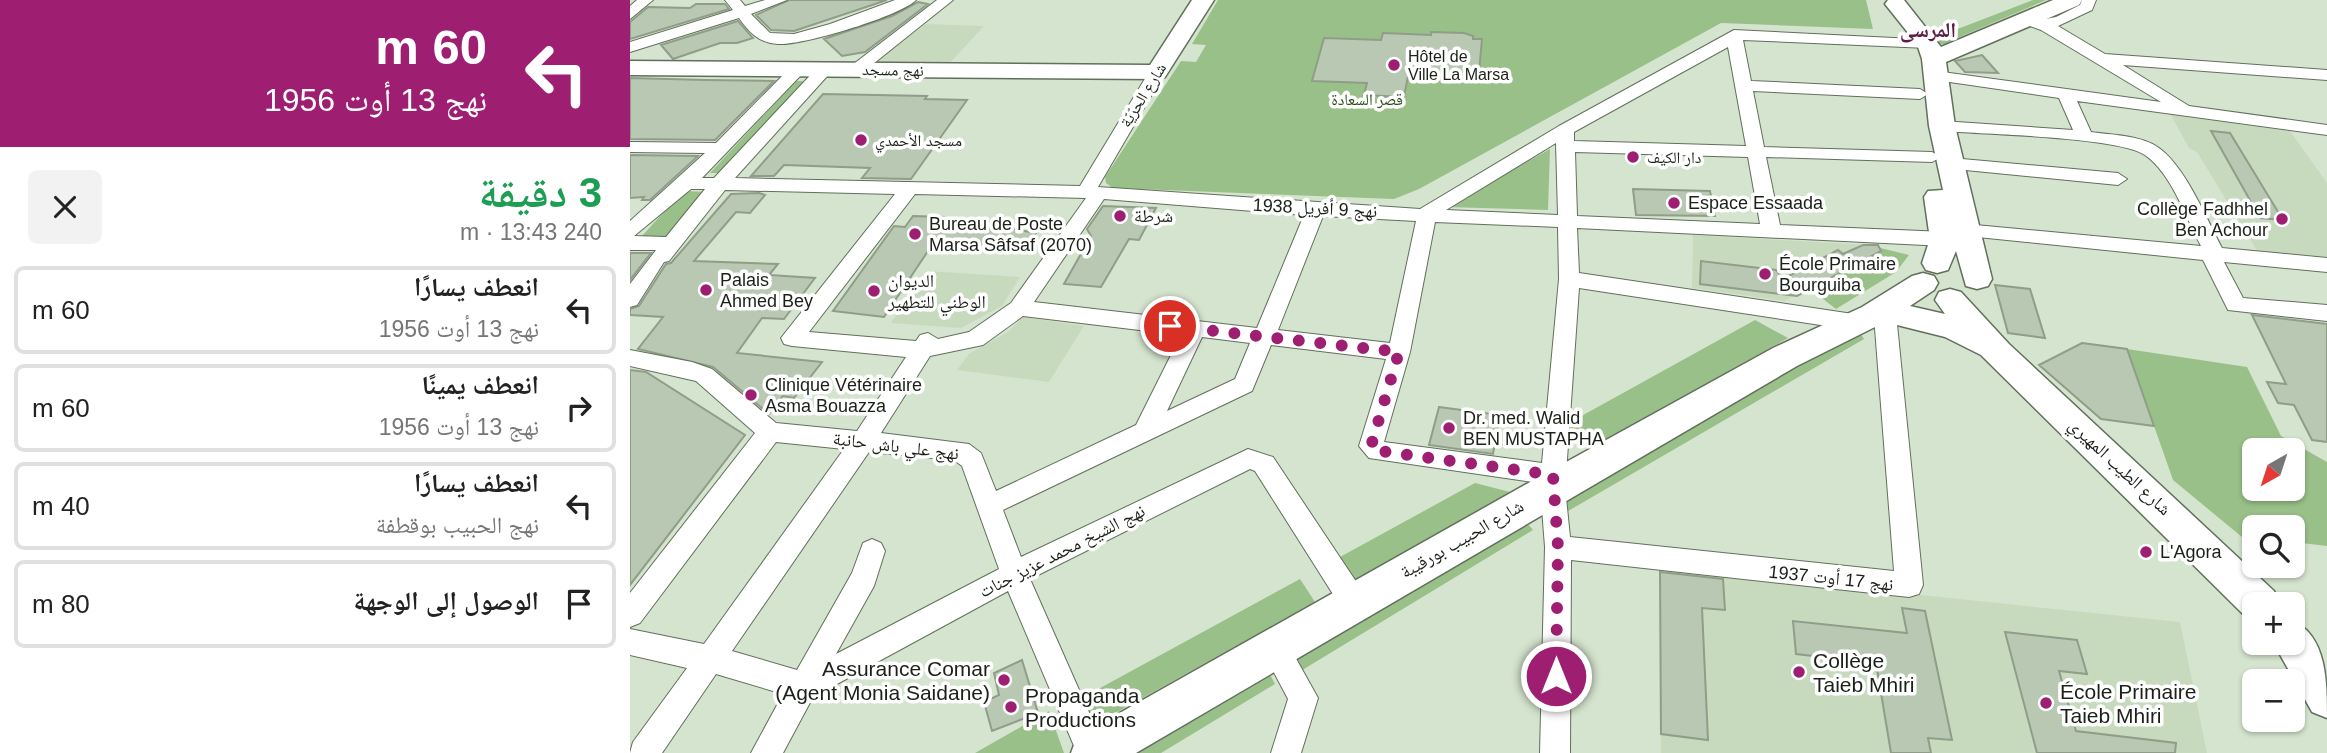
<!DOCTYPE html>
<html lang="ar">
<head>
<meta charset="utf-8">
<style>
	:root { --surface:#fff; --page:#f2f2f2; --text:#222; --muted:#767676; --line:#e0e0e0 }
	body { margin:0; font-family:Arial,"Noto Naskh Arabic",sans-serif; background:var(--page); color:var(--text); direction:rtl; height:100vh; display:flex; flex-direction:column; font-size:26px; white-space:nowrap }
	* { box-sizing:border-box; margin:0 }
	p { font-size:23px; color:var(--muted) }
	.icon { flex:none; width:38px; height:38px; fill:none; stroke:currentColor; stroke-width:2; stroke-linecap:round; stroke-linejoin:round }
	.map { position:relative; flex:1; overflow:hidden; direction:ltr }
	.side { display:flex; flex-direction:column; background:var(--surface); width:630px }
	.side>* { flex:none }
	.top-card { background:#9e1f72; color:#fff; overflow:hidden }
	.needle { width:46px; rotate:219deg }
	.fabs { position:absolute; left:1612px; top:438px; display:grid; gap:14px }
	.fabs a { display:grid; place-items:center; width:63px; height:63px; border-radius:10px; background:var(--surface); box-shadow:0 2px 5px #0004; font-size:35px }
	.pin { position:absolute; display:grid; place-items:center; width:60px; height:60px; color:#fff; margin:-30px; border:4px solid #fff; border-radius:50%; box-shadow:0 2px 7px #0007 }
	.me { position:absolute; width:77px; margin:-38px; rotate:0deg; stroke-linejoin:round; filter:drop-shadow(0 0 5px #0008) }
	.turn { display:flex; align-items:center; gap:24px; height:147px; padding:0 28px; font-size:32px }
	.turn .icon { width:91px; height:91px; stroke-width:2.5 }
	.turn b { display:block; font-size:49px; line-height:60px }
	.round { display:grid; place-items:center; flex:none; width:74px; height:74px; border-radius:10px; background:var(--page) }
	.summary { display:flex; align-items:center; justify-content:space-between; height:119px; padding:0 28px }
	h1 { font-size:42px; font-weight:800; line-height:52px; color:#1e9e55 }
	ul { padding:0; list-style:none }
	li { display:flex; align-items:center; gap:21px; height:88px; margin:0 14px 10px; padding:0 14px; border:4px solid var(--line); border-radius:10px }
	li div { flex:1 }
	li b { display:block; font-size:26px }
	li em { font-style:normal }
	main { display:flex; flex:1; min-height:0 }
	.map>svg:first-child { display:block }
</style>
</head>
<body>
<main>
<div class="map">
<svg width="1697" height="753" viewBox="0 0 1697 753">
	<rect width="100%" height="100%" fill="#d5e4ce"/>
	<!-- built -->
	<path fill="#c7dabe" d="M296,24L354,26L316,67L240,66Z
		M1541,115L1660,131L1697,183V259L1629,254L1567,152L1559,148Z
		M1063,235L1238,245L1155,301L1062,288Z
		M296,271L390,277L372,306L331,328L261,323Z
		M393,317L454,326L419,382L327,370L339,354L378,332Z
		M1030,568L1550,622L1577,753H1031Z"/>
	<!-- green -->
	<path fill="#99c088" fill-rule="evenodd" d="M588,0H1236L1243,29L1091,23L789,189L764,199L483,188L476,183L475,177L551,61L566,62L576,45L562,44Z
		M1403,0H1416L1318,42L1322,44H1308L1312,35Z
		M166,81H178L94,173H80Z
		M920,149L918,210L816,207Z
		M53,191L80,192L40,236H12Z
		M1238,245L1279,255L1266,272L1206,309L1180,289Z
		M1125,320L1158,338L962,448L937,424Z
		M1225,325L1234,339L933,514L931,493Z
		M1497,349L1617,367L1651,436L1697,462V546L1663,542L1662,527H1624V538L1612,537L1543,480ZM1624,450H1662V488H1624Z
		M845,483L880,492L725,581L710,557Z
		M891,516L903,530L669,672L659,654Z
		M670,579L685,602L462,726L450,699Z
		M636,667L645,684L531,753H491Z
		M419,711L434,753H345Z"/>
	<!-- building -->
	<path fill="#b9c8b3" stroke="#8f9d89" stroke-width="2" d="M159,0H257L164,31L141,30L126,15Z
		M288,2L298,4L235,52L212,56L194,39L262,16Z
		M66,4H95L99,9L0,39V22L18,7L60,8Z
		M108,21L123,38L107,43H90L43,59L31,45Z
		M801,32L834,33L843,36V39H852L849,72H832L831,78L778,76L774,97L734,95L737,83L682,81L694,38L751,40L753,33L801,35Z
		M1352,55L1368,73L1335,72L1325,61Z
		M0,78L75,80L144,81L85,140L0,139Z
		M193,94L297,96L295,99L337,100L281,179L232,178L240,168L154,165L144,176H121Z
		M1581,131L1600,133L1653,220L1630,218Z
		M0,155L68,156L20,200H12L14,197L0,198Z
		M1003,189L1080,191L1085,216L1006,215Z
		M129,193L135,195L120,213L106,212L64,261L148,264L139,275L185,278L154,319L132,318L107,353L192,362L164,398L153,396L139,414L83,367L8,349L33,317L0,315V309L9,306L36,264L41,263L101,194Z
		M473,206L526,208L509,240L499,239L471,287L434,284L461,236L457,229Z
		M283,216L313,217L308,225L363,229L366,226L406,233L394,250L382,252L304,242L254,317L203,311L264,226L275,227Z
		M1233,245H1248L1251,251L1167,296L1070,284L1071,261L1146,270L1153,279L1208,250L1213,254Z
		M0,253H21L0,280Z
		M1365,285L1400,289L1415,338L1378,333Z
		M1622,315L1697,324V442L1682,440L1664,405L1648,403L1637,382L1656,384Z
		M1452,343L1497,349L1524,426L1471,419L1409,365Z
		M0,370L16,372L115,435L0,585Z
		M809,407L870,415L863,454L799,445Z
		M1030,572L1093,579L1095,610L1072,608L1078,740L1031,734Z
		M1272,608L1295,611L1322,740L1298,738L1301,753H1261L1246,663L1166,654L1163,621L1277,633Z
		M1375,632L1447,640L1457,674L1429,671L1446,731L1546,743L1545,753H1407Z
		M392,660L408,713L362,731L354,702L369,695L364,673Z"/>
	<g fill="none" stroke-linecap="round" stroke-linejoin="round">
		<!-- street casing -->
		<g stroke="#626f5c" stroke-width="2">
			<path id="street" d="M7,0H23L0,19V6Z
				M95,0H110L115,6L135,0H157L121,14L140,33L164,34L200,24L265,0H286C271,16 171,46 148,44C129,43 119,32 109,18L0,52V42L103,10Z
				M307,0H323L233,72H221V66Z
				M1452,0H1466L1462,10L1428,26L1475,54L1697,70V80L1493,65L1559,106L1697,125V135L1447,101L1461,132C1481,135 1508,135 1526,146C1554,163 1577,220 1592,248L1697,258V272L1594,262L1613,298L1697,305V321L1598,310L1573,260L1328,235L1325,230L1335,224L1571,246C1556,218 1542,174 1515,155C1489,137 1351,134 1312,131L1303,126L1312,121L1443,130L1429,98L1299,79L1297,76L1305,71L1531,102L1411,30L1397,25L1400,22L1426,17L1450,5Z
				M1104,30L1304,40L1306,43L1298,48L1113,40L1121,81L1290,89L1298,94L1290,99L1123,91L1134,147L1302,152L1311,157L1302,162L1136,157L1150,225L1315,232L1325,239L1315,246L947,228L949,273L1223,314L1231,317L1234,322L1231,327L1223,330L949,288L935,488L940,537L1264,571L1244,316L1240,309L1243,304C1255,300 1260,304 1266,314L1293,585L1289,594L1279,597L941,560L940,753H910L915,547L910,483L739,458L729,446L756,359L641,345L622,391L373,510L391,557L618,449L643,457L733,592L737,601L733,610L723,614L713,610L625,471L620,469L400,579L477,753H447L378,591L183,697L153,753H121L153,694L86,674L32,753H0L3,742L57,668L0,655V629L74,644L214,449L146,442L10,623L0,627V593L125,433L66,381L0,366V350L62,362L82,369L146,423L227,431L276,357L162,346L154,344L151,338L265,194L95,190L39,261L34,262L7,305L0,307V284L26,250H0V221L75,153L0,152V142L86,143L162,66H174V72L72,178H84L188,67H200V73L105,178L450,186L519,72L527,67L535,72L468,187L790,209L929,126ZM1098,47L1116,146L944,141V132ZM926,143L928,215L816,210ZM945,152L1118,157L1130,224L947,216ZM61,189H75L36,237L4,236ZM285,194L456,198L381,303L339,332L308,339L298,333L290,335L286,341L179,332ZM474,199L674,215L627,328L404,302ZM693,216L786,221L760,343L648,330ZM805,222L928,227L929,279L912,463L754,442L780,352ZM393,316L551,335L506,425L366,491L351,453L339,444L251,433L300,356L353,345ZM572,337L620,343L605,379L537,411ZM239,452L324,460L332,466L369,569L206,654L244,586L255,551L251,543L242,539L233,543L222,573L167,670L102,651Z
				M1321,158L1488,173L1497,179L1488,185L1315,168L1312,164L1315,160Z
				M644,633L654,637L688,698L671,753H641L658,699L630,646L634,637Z"/>
		</g>
		<!-- secondary casing -->
		<g stroke="#626f5c" stroke-width="3">
			<path id="secondary" d="M562,0H584L535,77L527,79L0,75V61L520,65Z
				M1258,0H1274L1311,47L1423,0H1452L1449,5L1316,62L1325,126L1362,279L1358,286L1347,289L1336,286L1326,251L1318,270L1307,273L1296,270L1292,263L1300,239L1294,197L1298,191L1313,190L1299,126L1292,59L1287,44L1255,4Z
				M1293,273L1304,276L1308,283L1304,290L1280,306L1315,314L1305,300L1309,292L1320,289L1331,292L1379,344L1644,591L1650,604H1624V620L1616,617L1351,355L1315,337L1255,322L1167,366L506,753H441L447,737L909,477L1143,348L1232,307L1282,276Z
				M1662,620C1697,636 1697,682 1697,718L1682,712L1643,642H1662Z"/>
		</g>
		<!-- street -->
		<use href="#street" fill="#fff" fill-rule="evenodd"/>
		<!-- secondary -->
		<use href="#secondary" fill="#fff" fill-rule="evenodd"/>
	</g>
	<g fill="none" stroke-linecap="round" stroke-linejoin="round">
		<!-- route -->
		<path stroke="#9e1f72" stroke-width="12" stroke-dasharray="0 21.6" d="M540,326L769,352L741,446L743,450L923,475L928,547L926,676"/>
	</g>
	<!-- markers -->
	<g fill="#9e1f72" stroke="#fff" stroke-width="2.5">
		<circle cx="764" cy="65" r="7"/>
		<circle cx="231" cy="140" r="7"/>
		<circle cx="1003" cy="157" r="7"/>
		<circle cx="1044" cy="203" r="7"/>
		<circle cx="490" cy="216" r="7"/>
		<circle cx="1652" cy="219" r="7"/>
		<circle cx="285" cy="234" r="7"/>
		<circle cx="1135" cy="274" r="7"/>
		<circle cx="76" cy="290" r="7"/>
		<circle cx="244" cy="291" r="7"/>
		<circle cx="121" cy="395" r="7"/>
		<circle cx="819" cy="428" r="7"/>
		<circle cx="1516" cy="552" r="7"/>
		<circle cx="1169" cy="672" r="7"/>
		<circle cx="374" cy="680" r="7"/>
		<circle cx="1416" cy="703" r="7"/>
		<circle cx="381" cy="707" r="7"/>
	</g>
	<g text-anchor="middle" dominant-baseline="central" stroke-width="7" stroke-linejoin="round" paint-order="stroke">
		<!-- far-poi labels -->
		<g font-size="16" fill="#1b2018" stroke="#fff" text-anchor="start">
			<text x="778" y="56">Hôtel de<tspan x="778" dy="18">Ville La Marsa</tspan></text>
			<text x="245" y="140">مسجد الأحمدي</text>
			<text x="1017" y="157">دار الكيف</text>
		</g>
		<!-- far-street labels -->
		<g font-size="16" fill="#1b2018" stroke="#fff">
			<text transform="translate(263 70) rotate(1)">نهج مسجد</text>
			<text transform="translate(513 95) rotate(-58)">شارع الحرّيّة</text>
		</g>
		<!-- far-park labels -->
		<g font-size="16" fill="#264a11" stroke="#fff">
			<text x="737" y="99">قصر السعادة</text>
		</g>
		<!-- poi labels -->
		<g font-size="18" fill="#1b2018" stroke="#fff" text-anchor="start">
			<text x="1058" y="203">Espace Essaada</text>
			<text x="1638" y="209" text-anchor="end">Collège Fadhhel<tspan x="1638" dy="21">Ben Achour</tspan></text>
			<text x="504" y="216">شرطة</text>
			<text x="299" y="224">Bureau de Poste<tspan x="299" dy="21">Marsa Sâfsaf (2070)</tspan></text>
			<text x="1149" y="264">École Primaire<tspan x="1149" dy="21">Bourguiba</tspan></text>
			<text x="90" y="280">Palais<tspan x="90" dy="21">Ahmed Bey</tspan></text>
			<text x="258" y="281">الديوان<tspan x="258" dy="21">الوطني للتطهير</tspan></text>
			<text x="135" y="385">Clinique Vétérinaire<tspan x="135" dy="21">Asma Bouazza</tspan></text>
			<text x="833" y="418">Dr. med. Walid<tspan x="833" dy="21">BEN MUSTAPHA</tspan></text>
			<text x="1530" y="552">L'Agora</text>
		</g>
		<!-- street labels -->
		<g font-size="18" fill="#1b2018" stroke="#fff">
			<text transform="translate(685 208) rotate(3)">نهج 9 أفريل 1938</text>
			<text transform="translate(266 446) rotate(7)">نهج علي باش حانبة</text>
			<text transform="translate(1490 467) rotate(43)">شارع الطيب المهيري</text>
			<text transform="translate(832 539) rotate(-30)">شارع الحبيب بورقيبة</text>
			<text transform="translate(432 551) rotate(-27)">نهج الشيخ محمد عزيز جنات</text>
			<text transform="translate(1201 578) rotate(6)">نهج 17 أوت 1937</text>
		</g>
		<!-- far-district labels -->
		<g font-size="21" font-weight="bold" fill="#5c1f44" stroke="#fff">
			<text x="1298" y="29">المرسى</text>
		</g>
		<!-- near-poi labels -->
		<g font-size="21" fill="#1b2018" stroke="#fff" text-anchor="start">
			<text x="1183" y="660">Collège<tspan x="1183" dy="24">Taieb Mhiri</tspan></text>
			<text x="360" y="668" text-anchor="end">Assurance Comar<tspan x="360" dy="24">(Agent Monia Saidane)</tspan></text>
			<text x="1430" y="691">École Primaire<tspan x="1430" dy="24">Taieb Mhiri</tspan></text>
			<text x="395" y="695">Propaganda<tspan x="395" dy="24">Productions</tspan></text>
		</g>
	</g>
</svg>
<div class="fabs">
<a><svg class="needle" viewBox="-14 -14 28 28"><path d="M0-13l5 13h-10z" fill="#e53935"/><path d="M0 13l5-13h-10z" fill="#767676"/></svg></a>
<a><svg class="icon" aria-label="search" viewBox="0 0 24 24"><circle cx="10" cy="10" r="6"/><path d="M15 15l6 6"/></svg></a>
<a>+</a>
<a>−</a>
</div>
<div class="pin" style="left:540px;top:326px;background:#d93025"><svg class="icon" aria-label="arrive" viewBox="0 0 24 24"><path d="M6 21V4h12l-3 4 3 4H6"/></svg></div>
<svg class="me" style="left:926px;top:676px" viewBox="-20 -20 40 40"><circle r="17" fill="#9e1f72" stroke="#fff" stroke-width="3"/><path d="M0-11L8 9 0 5-8 9z" fill="#fff"/></svg>
</div>
<section class="side">
<div class="top-card">
<div class="turn"><svg class="icon" aria-label="left" viewBox="0 0 24 24"><path d="M17 20v-9H6M10 6l-5 5 5 5"/></svg><div><b>60 m</b>نهج 13 أوت 1956</div></div>
</div>
<div class="summary"><div><h1>3 دقيقة</h1><p>240 m · 13:43</p></div><a class="round"><svg class="icon" aria-label="close" viewBox="0 0 24 24"><path d="M6 6l12 12M18 6L6 18"/></svg></a></div>
<ul>
<li><svg class="icon" aria-label="left" viewBox="0 0 24 24"><path d="M17 20v-9H6M10 6l-5 5 5 5"/></svg><div><b>انعطف يسارًا</b><p>نهج 13 أوت 1956</p></div><em>60 m</em></li>
<li><svg class="icon" aria-label="right" viewBox="0 0 24 24"><path d="M7 20v-9h11M14 6l5 5-5 5"/></svg><div><b>انعطف يمينًا</b><p>نهج 13 أوت 1956</p></div><em>60 m</em></li>
<li><svg class="icon" aria-label="left" viewBox="0 0 24 24"><path d="M17 20v-9H6M10 6l-5 5 5 5"/></svg><div><b>انعطف يسارًا</b><p>نهج الحبيب بوقطفة</p></div><em>40 m</em></li>
<li><svg class="icon" aria-label="arrive" viewBox="0 0 24 24"><path d="M6 21V4h12l-3 4 3 4H6"/></svg><div><b>الوصول إلى الوجهة</b></div><em>80 m</em></li>
</ul>
</section>
</main>
</body>
</html>
